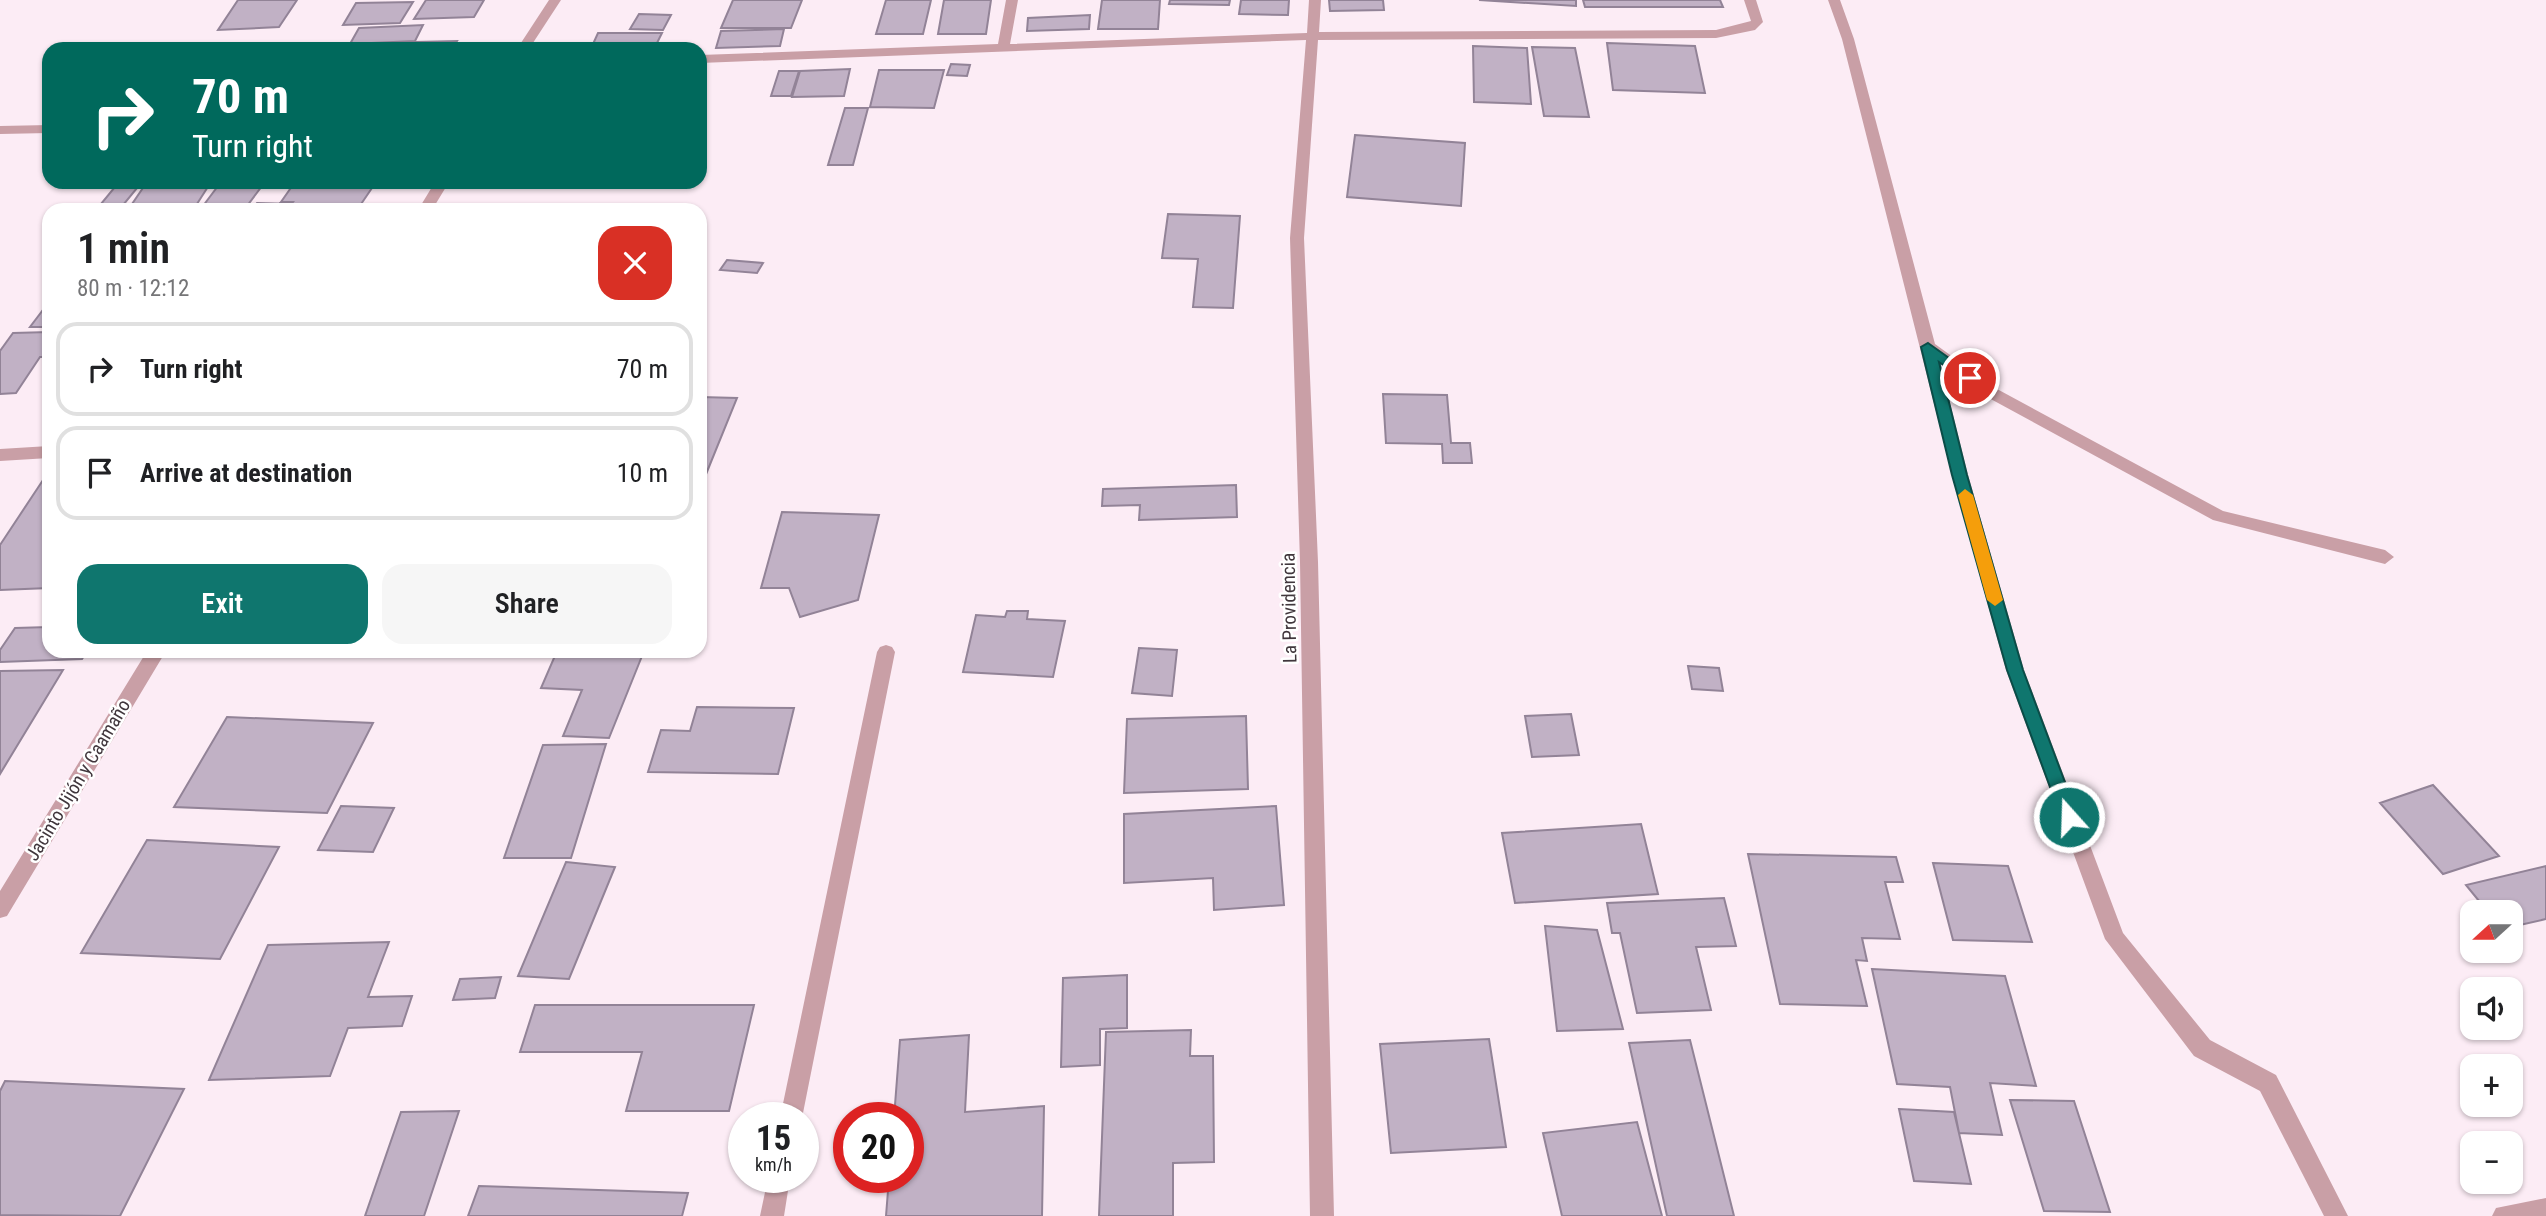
<!DOCTYPE html>
<html lang="en">
<head>
<meta charset="utf-8">
<style>
	:root { --surface:#fff; --page:#f6f6f6; --text:#202124; --muted:#757577; --line:#e0e0e0; --accent:#0f766e }
	body { margin:0; font-family:"Roboto Condensed",sans-serif; background:var(--page); color:var(--text); height:100vh; display:flex; flex-direction:column; font-size:26px; white-space:nowrap }
	* { box-sizing:border-box; margin:0 }
	p { font-size:23px; color:var(--muted) }
	.icon { flex:none; width:38px; height:38px; fill:none; stroke:currentColor; stroke-width:2; stroke-linecap:round; stroke-linejoin:round }
	.map { position:relative; flex:1; overflow:hidden }
	.sheet { position:absolute; left:42px; top:203px; width:665px; height:455px; display:flex; flex-direction:column; background:var(--surface); border-radius:21px; box-shadow:0 2px 5px #0004 }
	.sheet>* { flex:none }
	.guide { position:absolute; left:42px; top:42px; width:665px; height:147px; border-radius:21px; box-shadow:0 2px 5px #0004; background:#00695c; color:#fff; overflow:hidden }
	.needle { width:46px; rotate:249deg }
	.tools { position:absolute; left:2460px; top:900px; display:grid; gap:14px }
	.tools a { display:grid; place-items:center; width:63px; height:63px; border-radius:14px; background:var(--surface); box-shadow:0 2px 5px #0004; font-size:35px }
	.speed { position:absolute; left:728px; top:1102px; display:flex; gap:14px; font-size:35px; font-weight:700; text-align:center }
	.speed>* { display:grid; place-content:center; width:91px; height:91px; border-radius:50%; background:var(--surface); box-shadow:0 2px 5px #0004; line-height:1 }
	.speed small { font-size:18px; font-weight:400 }
	.speed .limit { border:10px solid #d22; background:#fff; color:#111 }
	.pin { position:absolute; display:grid; place-items:center; width:60px; height:60px; color:#fff; margin:-30px; border:4px solid #fff; border-radius:50%; box-shadow:0 2px 7px #0007 }
	.me { position:absolute; width:77px; margin:-38px; rotate:340deg; stroke-linejoin:round; filter:drop-shadow(0 0 5px #0008) }
	.turn { display:flex; align-items:center; gap:24px; height:147px; padding:0 35px; font-size:32px }
	.turn .icon { width:91px; height:91px; stroke-width:2.5 }
	.turn b { display:block; font-size:49px; line-height:60px }
	.round { display:grid; place-items:center; flex:none; width:74px; height:74px; border-radius:21px; background:var(--page) }
	.headline { display:flex; align-items:center; justify-content:space-between; height:119px; padding:0 35px }
	h1 { font-size:42px; font-weight:600; line-height:52px }
	.button { display:flex; gap:14px; margin-top:auto; padding:14px 35px }
	.button a { flex:1; height:80px; border-radius:21px; background:var(--accent); color:#fff; font-size:28px; font-weight:600; line-height:80px; text-align:center }
	.button a+a { background:var(--page); color:var(--text) }
	ul { padding:0; list-style:none }
	li { display:flex; align-items:center; gap:21px; height:94px; margin:0 14px 10px; padding:0 21px; border:4px solid var(--line); border-radius:21px }
	li div { flex:1 }
	li b { display:block; font-size:26px }
	li em { font-style:normal }
	.map>svg:first-child { display:block }
</style>
</head>
<body>
<div class="map">
<svg width="2546" height="1216" viewBox="0 0 2546 1216">
	<rect width="100%" height="100%" fill="#fcecf5"/>
	<!-- building -->
	<path fill="#c1b1c5" stroke="#928397" stroke-width="2" d="M238,0H297L279,27L218,30Z
		M426,0H484L474,17L414,19Z
		M733,0H802L791,28H721Z
		M886,0H931L923,34H876Z
		M944,0H991L986,34H938Z
		M1102,0H1160L1158,29H1098Z
		M1170,0H1230L1229,5L1169,4Z
		M1241,0H1289L1288,15L1239,14Z
		M1329,0H1383L1384,10L1330,11Z
		M1479,0H1576V6Z
		M1583,0H1720L1723,7H1585Z
		M413,2L400,23L343,25L356,3Z
		M639,14L671,15L663,30L630,29Z
		M1090,15L1089,29L1027,31L1028,18Z
		M423,25L415,41L350,44L359,28Z
		M784,29L780,46L716,48L721,31Z
		M598,33H662L657,43L593,44Z
		M457,41L452,49H412L416,42Z
		M1607,43L1695,46L1705,93L1613,90Z
		M1473,46L1527,48L1531,104L1474,102Z
		M1532,47L1575,48L1589,117L1544,116Z
		M951,64L970,65L967,76L947,75Z
		M850,69L844,96L792,97L800,71Z
		M879,70H944L934,108L870,107Z
		M779,71H799L791,96H771Z
		M845,108H868L853,165H828Z
		M1355,135L1465,143L1461,206L1347,197Z
		M119,182H142L119,210H96Z
		M147,182H211L195,207L128,210Z
		M221,182H265L247,206H203Z
		M295,182H376L357,210H287L293,202H281Z
		M257,203L290,204L285,210H251Z
		M1168,214L1240,216L1233,308L1193,307L1198,259L1162,258Z
		M727,260L763,263L757,273L720,270Z
		M49,302V327H30Z
		M49,332V357H40L16,393L0,394V351L13,333Z
		M1383,394L1447,395L1451,443H1470L1472,463H1443L1442,444L1386,443Z
		M700,397L737,398L700,489Z
		M49,471V588L0,590V545Z
		M1236,485L1237,517L1139,520L1140,505L1102,506L1103,489Z
		M782,512L879,515L858,600L800,617L789,588H761Z
		M1007,611H1028L1027,619L1065,621L1053,677L963,672L976,615L1005,617Z
		M49,627V651H87L82,659L0,662V650L15,628Z
		M1139,648L1177,650L1172,696L1132,693Z
		M557,651H644L609,738L563,736L582,690L541,688Z
		M1688,666L1719,668L1723,691L1692,689Z
		M63,670L0,774V671Z
		M697,707L794,708L778,774L648,772L661,730L690,731Z
		M1571,714L1579,755L1532,757L1525,716Z
		M1246,716L1248,789L1124,793L1127,719Z
		M227,717L373,723L327,813L174,807Z
		M606,744L571,858H504L543,745Z
		M2433,785L2499,856L2443,874L2380,803Z
		M341,806L394,808L373,852L318,850Z
		M1276,806L1284,905L1214,910L1213,878L1124,883V814Z
		M1641,824L1658,894L1515,903L1502,833Z
		M147,840L279,847L220,959L81,953Z
		M1748,854L1896,857L1903,882H1885L1900,939L1862,938L1867,961L1856,960L1867,1006L1780,1004Z
		M566,862L615,867L569,979L518,976Z
		M1933,863L2008,866L2032,942L1953,940Z
		M2546,866V919L2511,927V912H2488L2466,885Z
		M1724,898L1736,946L1696,947L1711,1010L1637,1013L1620,933H1612L1607,903Z
		M1545,926L1597,930L1623,1029L1557,1031Z
		M389,942L368,997L412,996L402,1026L348,1028L330,1076L209,1080L268,945Z
		M1872,969L2005,976L2036,1086L1990,1083L2002,1135L1959,1133L1950,1087L1897,1084Z
		M1127,975V1028L1100,1029V1065L1061,1067L1063,978Z
		M501,977L495,998L453,1000L460,979Z
		M535,1005H754L729,1111H626L642,1052H520Z
		M1191,1030L1190,1056H1213L1214,1162L1173,1163V1216H1099L1106,1032Z
		M969,1035L965,1112L1044,1106L1042,1216H886L889,1178H908V1118H894L900,1040Z
		M1489,1039L1506,1147L1391,1153L1380,1044Z
		M1690,1040L1734,1216H1667L1629,1043Z
		M5,1081L184,1089L120,1216L0,1215V1091Z
		M2010,1100L2074,1101L2110,1212L2044,1211Z
		M1899,1109L1954,1112L1971,1184L1914,1181Z
		M459,1111L424,1216H365L401,1112Z
		M1637,1122L1662,1216H1562L1543,1133Z
		M479,1186L688,1193L682,1216H468Z"/>
	<g fill="none" stroke-linecap="round" stroke-linejoin="round">
		<!-- service -->
		<path fill="#c99fa6" fill-rule="evenodd" d="M1828,0H1840L1854,39L1935,344L1997,389L2223,511L2385,550L2394,557L2385,564L2213,520L1987,397L1940,363L1968,475L2024,670L2123,933L2210,1040L2276,1075L2348,1216H2324L2260,1091L2194,1056L2105,939L2006,670L1952,475L1842,39Z"/>
		<!-- minor -->
		<path fill="#c99fa6" fill-rule="evenodd" d="M549,0H561L529,49H517Z
			M1006,0H1018L1010,44L1307,33L1309,0H1321L1319,32L1716,30L1751,21L1744,0H1756L1763,22L1755,30L1716,38L1318,40L1304,238L1318,562L1334,1216H1310L1300,562L1290,238L1306,40L700,63V55L998,44Z
			M49,125V133L0,134V126Z
			M435,182H449L432,210H418Z
			M49,446V458L0,461V449Z
			M886,645L892,647L895,652L802,1118H780L877,652L880,647Z
			M147,651H166L7,916L0,918V891Z
			M768,1178H790L784,1216H760Z"/>
		<!-- tertiary -->
		<path fill="#c99fa6" fill-rule="evenodd" d="M2546,1198V1216H2492L2496,1208Z"/>
	</g>
	<!-- route -->
	<path fill="#0f766e" stroke="#0a4d48" stroke-width="2" d="M1928,343L1977,378L1970,383L1966,381L1939,362L1967,475L2023,670L2078,817L2069,825L2061,817L2007,670L1952,475L1921,347Z"/>
	<!-- slow -->
	<path fill="#f59e0b" d="M1965,489L1973,495L2003,600L1995,606L1987,600L1958,495Z"/>
	<g text-anchor="middle" dominant-baseline="central" stroke-width="5" stroke-linejoin="round" paint-order="stroke">
		<!-- street labels -->
		<g font-size="19" fill="#40363c" stroke="#fff">
			<text transform="translate(1289 608) rotate(-91)">La Providencia</text>
			<text transform="translate(78 780) rotate(-59)">Jacinto Jijón y Caamaño</text>
		</g>
	</g>
</svg>
<div class="tools">
<a><svg class="needle" viewBox="-14 -14 28 28"><path d="M0-13l5 13h-10z" fill="#e53935"/><path d="M0 13l5-13h-10z" fill="#757577"/></svg></a>
<a><svg class="icon" aria-label="sound" viewBox="0 0 24 24"><path d="M4 9h4l5-4v14l-5-4H4zM17 9q2 3 0 6"/></svg></a>
<a>+</a>
<a>−</a>
</div>
<div class="speed"><div>15<small>km/h</small></div><div class="limit">20</div></div>
<div class="pin" style="left:1970px;top:378px;background:#d93025"><svg class="icon" aria-label="arrive" viewBox="0 0 24 24"><path d="M6 21V4h12l-3 4 3 4H6"/></svg></div>
<svg class="me" style="left:2069px;top:817px" viewBox="-20 -20 40 40"><circle r="17" fill="#0f766e" stroke="#fff" stroke-width="3"/><path d="M0-11L8 9 0 5-8 9z" fill="#fff"/></svg>
<div class="guide">
<div class="turn"><svg class="icon" aria-label="right" viewBox="0 0 24 24"><path d="M7 20v-9h11M14 6l5 5-5 5"/></svg><div><b>70 m</b>Turn right</div></div>
</div>
<section class="sheet">
<div class="headline"><div><h1>1 min</h1><p>80 m · 12:12</p></div><a class="round" style="background:#d93025;color:#fff"><svg class="icon" aria-label="close" viewBox="0 0 24 24"><path d="M6 6l12 12M18 6L6 18"/></svg></a></div>
<ul>
<li><svg class="icon" aria-label="right" viewBox="0 0 24 24"><path d="M7 20v-9h11M14 6l5 5-5 5"/></svg><div><b>Turn right</b></div><em>70 m</em></li>
<li><svg class="icon" aria-label="arrive" viewBox="0 0 24 24"><path d="M6 21V4h12l-3 4 3 4H6"/></svg><div><b>Arrive at destination</b></div><em>10 m</em></li>
</ul>
<div class="button"><a>Exit</a><a>Share</a></div>
</section>
</div>
</body>
</html>
